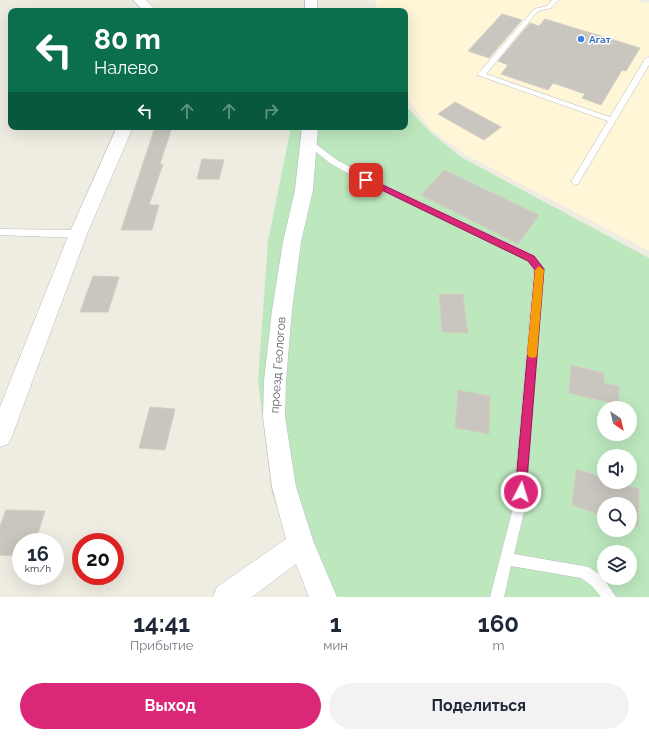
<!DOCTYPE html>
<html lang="ru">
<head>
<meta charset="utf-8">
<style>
	:root { --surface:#fff; --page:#f2f2f3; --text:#1f2937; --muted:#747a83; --accent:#db2777 }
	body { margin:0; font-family:Raleway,sans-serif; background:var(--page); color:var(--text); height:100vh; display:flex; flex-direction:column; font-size:15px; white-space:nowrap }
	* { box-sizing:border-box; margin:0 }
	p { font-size:13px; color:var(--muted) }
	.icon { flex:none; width:22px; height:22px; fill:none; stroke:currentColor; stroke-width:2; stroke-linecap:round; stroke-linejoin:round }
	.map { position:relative; height:597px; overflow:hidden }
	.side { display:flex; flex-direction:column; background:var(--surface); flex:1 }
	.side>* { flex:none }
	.banner { position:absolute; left:8px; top:8px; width:400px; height:122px; border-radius:8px; box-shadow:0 4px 16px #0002; background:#0b6e4f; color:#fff; overflow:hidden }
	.needle { width:26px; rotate:145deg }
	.fabs { position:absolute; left:597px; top:401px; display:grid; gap:8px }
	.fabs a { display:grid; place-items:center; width:40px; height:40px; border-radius:50%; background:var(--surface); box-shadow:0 4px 16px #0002; font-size:20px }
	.speed { position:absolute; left:12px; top:533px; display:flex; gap:8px; font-size:20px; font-weight:700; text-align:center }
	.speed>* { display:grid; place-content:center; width:52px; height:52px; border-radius:50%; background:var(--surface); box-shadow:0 4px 16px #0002; line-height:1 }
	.speed small { font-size:10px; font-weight:400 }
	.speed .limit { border:6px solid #d22; background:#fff; color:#111 }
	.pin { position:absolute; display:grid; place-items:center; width:34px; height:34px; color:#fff; margin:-17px; border-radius:8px; box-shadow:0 2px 6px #0006 }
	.me { position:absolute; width:44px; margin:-22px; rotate:5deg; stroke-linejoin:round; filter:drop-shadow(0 0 3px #0008) }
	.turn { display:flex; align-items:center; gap:14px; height:84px; padding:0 20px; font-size:18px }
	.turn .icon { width:52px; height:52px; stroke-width:2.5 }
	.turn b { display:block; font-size:28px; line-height:34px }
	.lanes { display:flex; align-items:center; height:38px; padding:0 20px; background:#0003; justify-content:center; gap:20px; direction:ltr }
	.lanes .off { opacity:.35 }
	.eta { display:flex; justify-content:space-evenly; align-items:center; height:68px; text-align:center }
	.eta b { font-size:24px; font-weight:700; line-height:28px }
	.button { display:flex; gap:8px; margin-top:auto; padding:8px 20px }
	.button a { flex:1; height:46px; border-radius:24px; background:var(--accent); color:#fff; font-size:16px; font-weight:700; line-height:46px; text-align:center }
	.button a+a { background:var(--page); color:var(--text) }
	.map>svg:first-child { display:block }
</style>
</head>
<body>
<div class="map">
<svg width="649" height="597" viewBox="0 0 649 597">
	<rect width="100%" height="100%" fill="#efece2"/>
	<!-- commercial -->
	<path fill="#fff6d7" d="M375,0H637L649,3V251L466,155L432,130L409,102L405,91V11H378Z"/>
	<!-- green -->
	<path fill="#bde8be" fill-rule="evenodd" d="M405,105L430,132L461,157L649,258V597H310L272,493L258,381L268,241L291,127H405ZM604,408H630V434H604ZM604,456H630V482H604ZM604,504H630V530H604ZM604,552H630V578H604Z"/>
	<!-- building -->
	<path fill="#c9c6bf" stroke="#d4cec0" d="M502,14L522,20L489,58L468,51Z
		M545,19L640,48L626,71L622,70L601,105L582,98L585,94L553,83L548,90L501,74L508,65L498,61L530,23L539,26Z
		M455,102L501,127L484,140L438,114Z
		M155,127H172L160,164H163L149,205H159L152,230H121Z
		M202,159L224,160L219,179H197Z
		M444,170L539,215L518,244L421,195Z
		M93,276L119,277L108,312H80Z
		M439,294H463L468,333L442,332Z
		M571,365L604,373V383L619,386V405L569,393Z
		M458,390L490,396L489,434L455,428Z
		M150,407L175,409L165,450L139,448Z
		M576,469L604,478V482H616L639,489L638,527L630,524V504H604V516L572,505Z
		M6,510L45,511L35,542H21V556L0,555V526Z"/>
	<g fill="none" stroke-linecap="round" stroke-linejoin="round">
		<!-- service casing -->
		<g stroke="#b8bbc0" stroke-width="1">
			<path id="service" d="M552,0H559L551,8L538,11L486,74L610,117L645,59L649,57V65L578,184L575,185L571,182L608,121L477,75L534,9L547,6Z
				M309,139L337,160L368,177L534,255L544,269L525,508L514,554L589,567L602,576L616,597H601L592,586L581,578L511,566L504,597H490L513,508L534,270L528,261L362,181L331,164L306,144L305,142Z
				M0,229L78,230L83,234L78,238L0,235Z"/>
		</g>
		<!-- minor casing -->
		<g stroke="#b8bbc0" stroke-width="1">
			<path id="minor" d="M133,0H146L157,11H144Z
				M305,0H317V11H305Z
				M117,127H133L87,234L12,436L8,444L0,447V407L69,234Z
				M302,127H318L313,190L301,242L292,310L286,381L285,417L296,487L314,543L337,597H309L296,564L252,597H213L217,587L286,539L272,487L263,417L264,381L272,310L283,242L295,190Z"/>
		</g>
		<!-- service -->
		<use href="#service" fill="#fff" fill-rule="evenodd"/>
		<!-- minor -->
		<use href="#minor" fill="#fff" fill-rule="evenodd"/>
	</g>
	<!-- route -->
	<path fill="#db2777" stroke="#8e194d" d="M366,177L534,256L544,269L526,492L525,496L521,498L517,496L515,492L535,270L528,261L363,181V178Z"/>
	<!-- slow -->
	<path fill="#f59e0b" d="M539,266L544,270L537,354L536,357L532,358L529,357L527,354L535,270Z"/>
	<!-- markers -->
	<circle fill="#3f7fe0" stroke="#fff" stroke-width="1.5" cx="581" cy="39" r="4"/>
	<g text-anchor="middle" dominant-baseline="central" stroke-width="3" stroke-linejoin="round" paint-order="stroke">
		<!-- far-shop labels -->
		<g font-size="10" font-weight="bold" fill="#366cbe" stroke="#fff" text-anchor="start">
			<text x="589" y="39">Агат</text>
		</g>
		<!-- street labels -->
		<g font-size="12" fill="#5b5f64" stroke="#fff">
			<text transform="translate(278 365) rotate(-86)">проезд Геологов</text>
		</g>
	</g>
</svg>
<div class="fabs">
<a><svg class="needle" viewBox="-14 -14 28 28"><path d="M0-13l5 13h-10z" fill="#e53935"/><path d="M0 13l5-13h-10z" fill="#747a83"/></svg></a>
<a><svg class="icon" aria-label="sound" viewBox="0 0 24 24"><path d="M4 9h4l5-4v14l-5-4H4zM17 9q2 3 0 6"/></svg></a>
<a><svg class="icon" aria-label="search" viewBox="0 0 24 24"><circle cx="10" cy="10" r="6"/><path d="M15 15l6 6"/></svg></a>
<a><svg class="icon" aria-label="layers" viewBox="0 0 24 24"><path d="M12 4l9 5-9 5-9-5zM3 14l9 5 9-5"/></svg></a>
</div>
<div class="speed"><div>16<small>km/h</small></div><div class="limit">20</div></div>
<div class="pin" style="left:366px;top:180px;background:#d93025"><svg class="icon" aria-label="arrive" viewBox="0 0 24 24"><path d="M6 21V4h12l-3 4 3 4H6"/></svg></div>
<svg class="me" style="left:521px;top:492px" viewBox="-20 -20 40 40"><circle r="17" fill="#db2777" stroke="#fff" stroke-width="3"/><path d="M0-11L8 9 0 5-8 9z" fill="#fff"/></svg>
<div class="banner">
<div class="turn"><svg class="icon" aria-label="left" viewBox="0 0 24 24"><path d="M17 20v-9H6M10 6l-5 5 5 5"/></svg><div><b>80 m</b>Налево</div></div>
<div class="lanes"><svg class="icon" aria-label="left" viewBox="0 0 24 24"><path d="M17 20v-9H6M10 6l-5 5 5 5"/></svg><svg class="icon off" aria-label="ahead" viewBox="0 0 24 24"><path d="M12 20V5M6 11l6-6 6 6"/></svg><svg class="icon off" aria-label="ahead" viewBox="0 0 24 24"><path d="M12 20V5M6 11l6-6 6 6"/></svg><svg class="icon off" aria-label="right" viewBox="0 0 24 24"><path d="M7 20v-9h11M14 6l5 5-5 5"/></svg></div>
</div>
</div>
<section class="side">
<div class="eta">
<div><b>14:41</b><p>Прибытие</p></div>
<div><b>1</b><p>мин</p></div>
<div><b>160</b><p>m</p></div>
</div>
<div class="button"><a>Выход</a><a>Поделиться</a></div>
</section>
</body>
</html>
